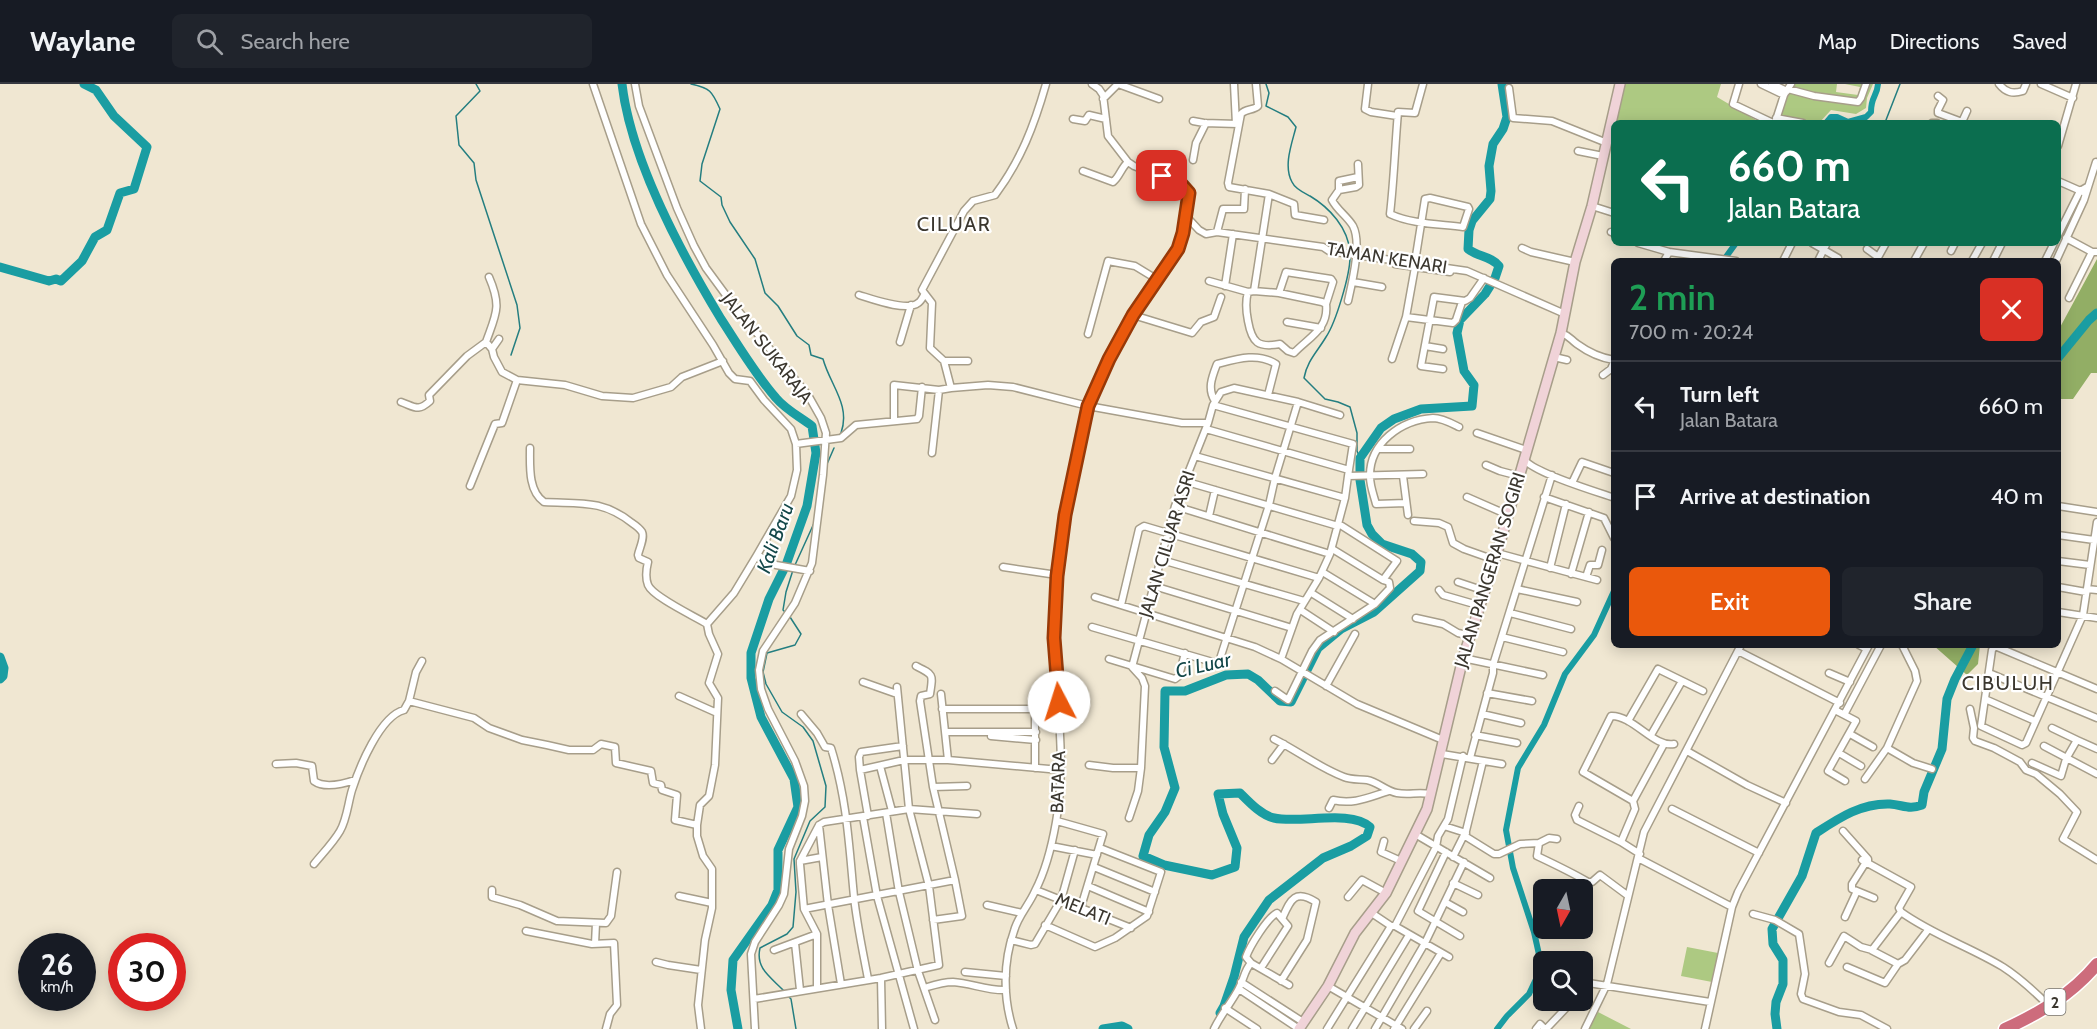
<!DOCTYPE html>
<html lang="en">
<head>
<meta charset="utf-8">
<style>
	:root { --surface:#171b24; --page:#20242c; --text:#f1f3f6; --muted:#9ea1a6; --line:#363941; --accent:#ea580c }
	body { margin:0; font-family:Cabin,sans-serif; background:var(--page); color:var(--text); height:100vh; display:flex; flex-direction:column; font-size:22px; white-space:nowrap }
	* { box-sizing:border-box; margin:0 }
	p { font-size:20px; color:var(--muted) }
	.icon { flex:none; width:33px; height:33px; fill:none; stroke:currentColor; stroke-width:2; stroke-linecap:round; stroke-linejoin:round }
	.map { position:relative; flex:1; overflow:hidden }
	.drawer { position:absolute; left:1611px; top:174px; width:450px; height:390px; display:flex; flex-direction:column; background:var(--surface); border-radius:9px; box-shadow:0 3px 15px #0003 }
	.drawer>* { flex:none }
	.banner { position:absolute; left:1611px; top:36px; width:450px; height:126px; border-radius:9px; box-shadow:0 3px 15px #0003; background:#0b6e4f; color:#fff; overflow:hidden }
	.needle { width:39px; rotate:189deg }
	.controls { position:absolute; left:1533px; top:795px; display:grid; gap:12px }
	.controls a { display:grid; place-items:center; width:60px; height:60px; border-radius:9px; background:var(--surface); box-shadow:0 3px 15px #0003; font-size:30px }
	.speed { position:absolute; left:18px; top:849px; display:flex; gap:12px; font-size:30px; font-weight:700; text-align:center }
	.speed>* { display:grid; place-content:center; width:78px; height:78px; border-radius:50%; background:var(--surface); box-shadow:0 3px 15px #0003; line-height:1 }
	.speed small { font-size:15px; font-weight:400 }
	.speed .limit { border:9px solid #d22; background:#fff; color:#111 }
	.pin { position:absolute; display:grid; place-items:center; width:51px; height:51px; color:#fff; margin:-26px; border-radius:12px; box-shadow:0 3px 9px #0006 }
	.me { position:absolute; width:66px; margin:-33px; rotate:355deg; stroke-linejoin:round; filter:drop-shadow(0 0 4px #0008) }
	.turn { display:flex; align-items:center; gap:21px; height:126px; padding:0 18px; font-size:27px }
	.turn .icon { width:78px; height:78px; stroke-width:2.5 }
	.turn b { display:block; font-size:42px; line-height:51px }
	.round { display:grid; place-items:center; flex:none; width:63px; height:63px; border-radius:9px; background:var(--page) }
	.summary { display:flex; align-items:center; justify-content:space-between; height:102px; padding:0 18px }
	h1 { font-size:36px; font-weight:600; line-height:45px; color:#1e9e55 }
	.action { display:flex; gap:12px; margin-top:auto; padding:12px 18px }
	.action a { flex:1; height:69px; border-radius:9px; background:var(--accent); color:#fff; font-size:24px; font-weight:600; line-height:69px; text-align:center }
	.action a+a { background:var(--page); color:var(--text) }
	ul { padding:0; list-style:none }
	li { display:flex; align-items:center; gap:18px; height:90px; padding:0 18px; border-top:2px solid var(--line) }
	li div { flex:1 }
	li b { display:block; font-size:22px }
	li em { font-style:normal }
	header { display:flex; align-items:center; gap:36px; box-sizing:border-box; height:84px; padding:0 30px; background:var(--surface); border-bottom:2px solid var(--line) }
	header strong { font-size:28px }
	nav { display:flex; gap:33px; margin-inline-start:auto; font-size:21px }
	.search { width:420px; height:54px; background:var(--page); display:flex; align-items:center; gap:15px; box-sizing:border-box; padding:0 21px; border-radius:9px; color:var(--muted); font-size:22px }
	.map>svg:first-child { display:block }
</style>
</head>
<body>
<header>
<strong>Waylane</strong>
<div class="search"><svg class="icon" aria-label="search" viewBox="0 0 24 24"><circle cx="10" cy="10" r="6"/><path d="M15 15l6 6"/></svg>Search here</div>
<nav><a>Map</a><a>Directions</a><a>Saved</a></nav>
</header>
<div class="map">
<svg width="2097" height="945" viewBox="0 0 2097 945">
	<rect width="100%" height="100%" fill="#f0e7d2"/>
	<!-- green -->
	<path fill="#adc982" d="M1621,0H1721L1717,13L1761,39H1614V55L1607,53Z
		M1791,0H1837L1836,8L1858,11L1860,3L1845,0H1873L1867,14L1866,24L1856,30L1831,26L1819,39L1779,32V28Z
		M1687,863L1718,869L1712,898L1681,892Z
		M1598,928L1631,945H1589Z"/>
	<!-- forest -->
	<path fill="#92ae65" d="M2097,175V289H2091L2073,315H2058V247Z
		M1933,561H1980L1978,580L1967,591Z"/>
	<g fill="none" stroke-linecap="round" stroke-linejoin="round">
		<!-- stream -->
		<path stroke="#247e80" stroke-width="1.5" d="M476,0L480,7L456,32L459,61L474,79L476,96L517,221L520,244L511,271
			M691,0C710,4 712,7 720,25L702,80L700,97L721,113L722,121L730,138L755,175L765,209L778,222L797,252L809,261L811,271L823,275C830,301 851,321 841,349
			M1266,0L1269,9L1266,22L1288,33L1296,43C1292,59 1283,82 1292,98C1295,105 1304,109 1310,112C1330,124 1348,144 1350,168
			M1886,36L1900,0
			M1350,173C1350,191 1336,238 1326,253C1317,268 1307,277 1304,294L1325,315L1338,318L1350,323L1357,349V367L1360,374
			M827,380L834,364
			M795,481L815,437
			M787,530L783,526L786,508L793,486
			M754,605L759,603
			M784,907C772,894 755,885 760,864L787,850L793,843L796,808L794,775L810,737L825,723L826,702L813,657L803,643L782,628L766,600L763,588L767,569L795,561L801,550L790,533
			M789,913L791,915L796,945"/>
		<!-- canal -->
		<path stroke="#1a9da2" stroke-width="6" d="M1826,39L1831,33H1837L1848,38L1866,33L1871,28C1871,12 1877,13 1878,0
			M1723,177L1736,159
			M1497,945L1507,932L1529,910L1538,891L1540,875L1534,848L1513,784L1506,746L1518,684L1544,641L1565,590L1594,551L1614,507"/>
		<!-- river -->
		<path stroke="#1a9da2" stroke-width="9" d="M622,0C631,77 681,169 721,235C738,261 755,290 776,314C785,325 800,333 812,342L816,369L807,422L786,481L769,515L751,569V594L761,633L794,695L798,723L778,766V806L772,821L733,876L731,906L738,945
			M0,183L49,197L56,195L61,197L82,177L95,153L107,146L120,109L134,105L147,63L114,32L96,6L84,0
			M2058,274L2089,236L2097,229
			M0,573L4,584L3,592L0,595
			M1220,929L1224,922L1234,893L1244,853L1269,816L1323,774L1351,762L1367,752L1370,743C1351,725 1299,740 1274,734C1261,731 1249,718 1240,709L1218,710L1223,730L1237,764L1235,783L1212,791L1164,781L1143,772L1149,751L1165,728L1175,704L1164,663L1165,607H1185L1226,591L1248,590L1258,596L1280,617L1291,618L1318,564L1341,545L1374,528L1420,487L1421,478L1412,470L1382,460L1372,450L1367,441L1360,396V374L1381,344L1394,335L1421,325L1472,322L1474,301L1464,287L1457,249L1460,236L1485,210L1495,194L1499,182C1491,172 1478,173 1468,165L1469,146L1472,137L1490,115L1491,107L1489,82L1493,60L1503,45L1507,33L1502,0
			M1103,945L1122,942L1128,945
			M1777,945L1775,930L1776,918L1783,900V876L1773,860L1772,845L1802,792L1816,749C1839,734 1861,719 1890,720C1903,721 1909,726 1922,721L1924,708L1942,665L1947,615L1955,595L1973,561"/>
		<!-- street casing -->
		<g stroke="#a79e8a" stroke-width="9">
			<path id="street" d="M593,0L641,140L667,191L713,261L729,289L735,295L750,297L764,316L791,345L796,360L797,386L791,412L757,471L734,509L707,540L709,550L718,570L709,599L718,614L715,681L709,712L700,721L697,741V752L703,772L712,785V824L705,856L698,921L701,945
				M635,0L639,22L677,124L694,162L706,184L731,218L808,311L821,334L826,349L823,391L812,479L795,519L763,567L759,586L761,605L768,625L795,677L804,702L805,717L802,732L789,765L784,810L779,821L755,858L751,870L755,945
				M1046,0C1034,42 1021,76 995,111L973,117L964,127L922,206L932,219L930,264L944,277L951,304L988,301L1013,303L1088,322L1182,339H1208L1213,321L1221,308L1234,304L1298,318L1340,331
				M1234,0L1236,40
				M1368,0L1365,25L1371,28L1397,32
				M1739,0L1733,20L1773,39
				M1761,0L1784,11
				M1772,0L1787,7
				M1999,0C2006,9 2013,10 2023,7L2026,0
				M2041,0L2073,14
				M1509,4L1513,34L1552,37L1607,59
				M1788,5L1814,12L1858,18L1861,14L1866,0
				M1938,12L1943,16L1938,26V29L1962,38L1967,27
				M1103,15L1118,0L1159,15
				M1776,34L1803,39
				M1073,35L1085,37L1089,31L1106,35
				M1193,37L1204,39L1238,40
				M1775,39L1784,11L1791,0
				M1932,39H1937
				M2058,62L2076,0
				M1578,67L1603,72
				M1193,76L1196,59L1206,39
				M1083,87L1113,98C1120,92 1121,84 1128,78
				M2058,97L2083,108
				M1339,106L1356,103L1359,101L1358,80
				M1269,110L1294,120L1295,131L1324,136
				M1592,122L1614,129
				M1186,132L1199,146L1206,150L1217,148L1323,163L1329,167L1343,169L1467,187L1565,230
				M1217,148L1223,125H1244L1245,105
				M1611,148L1614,149
				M2058,151L2080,107L2087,103
				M2066,154L2092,168H2097
				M1638,159L1669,168L1736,177
				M1812,159L1838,174
				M1522,164L1531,168L1575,178
				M1867,165L1878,173
				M1951,167L1955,159
				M1664,177L1669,168
				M1783,177L1792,159
				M1818,177L1827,159
				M1876,177L1886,159
				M1914,177L1924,159
				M1972,177L1982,159
				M1993,177L2002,159
				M2045,177L2054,159
				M2056,177L2084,116L2096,78
				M1415,178L1425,115L1430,114L1468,123L1469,125L1463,143C1440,140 1411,140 1390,130C1394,96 1395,62 1398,28L1415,29L1423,0
				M1395,180L1450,188
				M1415,183L1406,233L1453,239L1456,236L1462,218
				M1209,197L1248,208
				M1353,198L1382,203
				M1225,202L1233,150
				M1254,207L1248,208C1245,218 1246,227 1248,237C1252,259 1258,264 1280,260L1288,267L1294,269C1309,253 1329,245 1326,220L1322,218L1279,209L1254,207L1269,110L1229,103L1228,99L1241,30C1246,24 1253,27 1258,22L1256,0
				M1279,209L1286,188L1331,195L1333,198L1326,220
				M859,211C872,215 907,228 918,219C920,218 923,213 924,211
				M2069,214L2092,168
				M1348,217C1352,199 1362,159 1353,142C1347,132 1337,126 1332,116L1339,106V97L1358,93
				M1133,231L1192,249L1201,238L1214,233L1221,213
				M1287,238L1321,244
				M1561,249C1570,252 1570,255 1577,260C1588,268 1601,274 1614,276
				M1088,250L1108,177L1135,182L1158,196
				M499,255L492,265L494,273L502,288L517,296L565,301L602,312L633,314L671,303L682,293L723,277
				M486,258C496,230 502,223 489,193
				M900,258L911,221
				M1425,262L1443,265
				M1554,273L1567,276
				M1392,275L1406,233
				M944,277H968
				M1443,285L1421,282L1434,213L1465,217L1470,214L1484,194
				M1603,291L1611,285L1614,278
				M1215,317C1207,305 1212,293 1217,280C1236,275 1258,268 1276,280L1268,311
				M401,318C415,323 418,328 430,317L429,311L467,272L486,258L492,265
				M1213,321L1353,360L1348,392L1423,390
				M894,337V301L939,306L951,304
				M1206,345L1349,386
				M1477,349L1526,366
				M796,360L841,354L856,341L917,335L919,332L922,303
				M530,364C530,382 528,407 544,418C579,420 602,415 632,439C635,441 640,445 642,448C645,454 639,465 638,471L639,474L648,478C646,486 645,493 648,501C653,513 694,532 707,540
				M1378,365H1410
				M932,369L939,306
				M1195,372L1345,414
				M1524,375C1532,388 1594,407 1612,413
				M1486,381L1500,387L1519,392
				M1403,392L1408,431
				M1184,397L1338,442
				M1572,399L1582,378L1614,389
				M470,402L495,340L502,339L517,296
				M1467,413L1508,431
				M1544,413L1604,434L1614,454
				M1406,419L1376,420C1374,412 1370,402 1370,393C1369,359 1401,336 1433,334C1442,334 1451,339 1459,343
				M1175,422L1330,470
				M2058,422L2097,428
				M1209,432L1215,406
				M1414,437L1439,439L1448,443L1453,459L1464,465L1495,476
				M2097,438L2083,531L2026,659L2022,661L1981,642L1992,566L1995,562L2097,605
				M2058,451L2094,456
				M1334,466L1383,496
				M1497,469L1597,496
				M757,471L776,481L810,487
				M1162,476L1304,517
				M2058,477L2090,481
				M1003,483L1057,491
				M1550,484L1566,420
				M1324,489L1375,520
				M1571,490L1589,428
				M1586,493L1590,481H1598L1602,466
				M1458,498L1485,507
				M1154,502L1292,544
				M2058,503L2086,508
				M1517,505L1577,518
				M2087,505L2097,506
				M1439,506L1443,511L1481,522
				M1313,510L1353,535
				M1095,513L1255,563L1281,575L1357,620L1443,656
				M1121,521L1139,445L1144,442L1319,494
				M1302,527L1334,548
				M2058,528L2097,534
				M1510,529L1571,545
				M1416,534L1443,540L1458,549L1471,552
				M1092,543L1216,579L1219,578L1269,421L1275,394L1298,318
				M1502,553L1563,568
				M1859,561L1867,565
				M1738,567L1840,619
				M1463,574L1543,591
				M1109,575L1175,595L1179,592L1185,569
				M1281,575L1297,530L1319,494L1330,470L1345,414L1348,392
				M1132,583L1175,422L1208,339
				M1829,589L1850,598
				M1989,589L2097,634
				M863,598L897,610
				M1326,602L1355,550
				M1275,607L1288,616L1312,567L1320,556L1375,520L1390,504L1389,498L1383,496L1397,477L1342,442
				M1487,609L1532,617
				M941,610L948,676
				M679,612L717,629
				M1985,615L2035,637
				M409,617L416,588L422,577
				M942,625H1035V684
				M1970,625L1974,644L1973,654L1975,657L1994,664L2020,678L2026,686L2036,690L2060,710L2077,728L2063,755L2097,776
				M1835,626L1856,637L1828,687L1845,697
				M1845,629L1881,561
				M801,630L817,649L825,663L831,664C847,715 849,761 854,813C857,841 863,868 868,895
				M1482,630L1521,639
				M1628,637L1658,585L1703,607
				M2052,644L2077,656
				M945,648H1036
				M1850,650L1873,663
				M1475,651L1517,659
				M1651,651L1682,597
				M991,652L1036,656
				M1274,655C1298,667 1318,683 1344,693C1351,696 1360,695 1367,696C1378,698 1386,707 1397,709C1408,711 1419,708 1430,710
				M2044,662L2097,690
				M1887,664L1913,679L1932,685
				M1687,667L1747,701L1786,719
				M1839,669L1861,682
				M1442,670L1502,680
				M1470,674L1493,589V581L1552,391
				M1272,676L1284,660
				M2032,679L2061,692L2066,675L2077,656L2097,665
				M276,680L296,679L312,682L314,697C325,705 343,700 355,696
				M1089,681L1113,684H1141
				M880,682L892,727
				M860,686L859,673L861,668L903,662
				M1865,695L1887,664L1917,597L1915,587L1902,561
				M933,703L967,702
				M1633,717L1664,660
				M1579,722L1575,731L1577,736L1621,758L1640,770
				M1329,724L1333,716C1354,721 1369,713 1389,707
				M1672,725L1759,769
				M886,729L899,808L918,887L935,936
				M868,732L860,686L904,676H948L1060,686
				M863,733L877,812L914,945
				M1129,734L1138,707L1141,684L1145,602L1142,594L1132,583
				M1057,737L1103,750L1081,823
				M819,741L828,821L841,900
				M1444,742L1466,749
				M1843,747L1868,775V778
				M1415,750L1490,794
				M1465,752L1494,770H1499L1520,760L1539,759L1549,754L1557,755
				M1384,757L1381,768L1401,777
				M1621,758L1635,725L1633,717L1583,688L1611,632C1633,631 1654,664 1674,660
				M1539,759L1537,772C1554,780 1571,788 1588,798H1592L1600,791L1627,811
				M1051,762L1097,771
				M1446,768L1418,827L1460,852
				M1453,773L1466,747L1483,677
				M1638,774L1732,823
				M1862,776L1911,803L1899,824L1901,828C1933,851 1970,863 2003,883C2020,894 2035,908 2049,922
				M800,777L819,741L824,738L909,725L977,730
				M314,780C322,770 333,759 340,747C347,735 348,719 352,706C359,684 380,632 404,626L409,617L474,634L489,644L522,656L547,661L569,666H593L601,660L615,663L616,679L651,687L653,699L661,701L662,706L677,711L675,736L697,741
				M1094,783L1155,808
				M1453,799L1478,811
				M1088,802L1149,828
				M492,806V813L520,821L557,837L606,839L611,832L617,788
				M1036,806L1131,844
				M1857,807L1874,814
				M679,812L712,819
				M1348,813L1362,796L1386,809
				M1445,818L1463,828
				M987,821L1022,829
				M804,825L955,796L933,703L920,617L921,612L930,610C933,590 934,591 916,582
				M1370,828L1391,842
				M1753,830L1775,836L1799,850L1805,890L1801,910L1803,915L1839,928L1861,931L1887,945
				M1845,833L1857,807L1852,805V800L1866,778
				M933,836L962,832L955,796
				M1045,841L1095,863L1115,854L1147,832L1161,788L1100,764
				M1395,842L1449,873
				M526,847L592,860L614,859L617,921L610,930L606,945
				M1011,856L1031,861L1035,860L1061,816L1075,766
				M795,859L800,906
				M595,860L596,839
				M774,866L817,850
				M1871,866L1898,880L1905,876L1928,846
				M656,878L668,881L701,886
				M1251,879L1289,901
				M1829,879L1844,852L1861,863L1872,866L1901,828
				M1847,883L1885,899L1898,880
				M965,888L1006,892
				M881,894L882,945
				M1281,897L1307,856L1316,818C1294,804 1290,817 1282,835
				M1241,898L1303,938
				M1582,898L1710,918
				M1328,902L1402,945
				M817,904V850L804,825L800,780V777L822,773
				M924,904C934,901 943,898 953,898C971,899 987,907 1006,906
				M1239,905L1299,945
				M754,915L881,894L939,881L929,802L909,725L897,603
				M1225,924L1257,945
				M1013,945C1003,914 1003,878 1014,847C1018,832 1029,821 1035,807C1046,786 1052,761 1056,738C1067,678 1056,617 1054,557C1052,504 1061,451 1071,399C1076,374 1080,349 1088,324C1097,295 1117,255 1133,230C1145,213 1157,195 1168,178C1173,171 1178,166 1181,158C1186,146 1188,128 1189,114V109L1181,100L1134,82L1128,78L1108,52L1103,11L1099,5L1092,0
				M1214,945C1221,930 1232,918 1239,904C1244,895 1244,887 1251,879L1246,873C1250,862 1267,834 1277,829L1288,842L1261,884
				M1327,945L1391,842H1395L1436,763L1438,752L1448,735L1463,672
				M1352,945L1409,851
				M1375,945L1425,859L1464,778
				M1394,945L1441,869
				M1414,945L1427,927
				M1536,945L1540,940L1545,945
				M1546,945L1566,924L1568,916
				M1585,945L1607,900L1644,748L1741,561
				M1705,945L1732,823L1738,808L1869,561"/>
		</g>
		<!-- secondary casing -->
		<g stroke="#a79e8a" stroke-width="12">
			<path id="secondary" d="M1299,945L1328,902L1355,849L1386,809L1427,725L1463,574L1497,469L1561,249L1575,178L1592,122L1620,0"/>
		</g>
		<!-- highway casing -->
		<g stroke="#fff" stroke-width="15">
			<path id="highway" d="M2005,945C2040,929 2072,910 2097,880"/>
		</g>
		<!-- street -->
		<use href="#street" stroke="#fff" stroke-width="6"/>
		<!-- secondary -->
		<use href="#secondary" stroke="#f0d3d8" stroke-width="9"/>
		<!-- highway -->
		<use href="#highway" stroke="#cd6c7c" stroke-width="12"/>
	</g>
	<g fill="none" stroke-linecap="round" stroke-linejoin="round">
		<!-- route casing -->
		<g stroke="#983908" stroke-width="15">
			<path id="route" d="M1059,618L1054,554L1057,492L1065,431L1088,322L1109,275L1133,231L1178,165L1183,149L1189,109L1181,100L1162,92"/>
		</g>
		<!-- route -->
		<use href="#route" stroke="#ea580c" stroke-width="10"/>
	</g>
	<g text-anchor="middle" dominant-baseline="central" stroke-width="4.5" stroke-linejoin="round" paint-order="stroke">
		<!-- shield labels -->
		<rect fill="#fff" stroke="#76736d" stroke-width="1.5" x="2044.5" y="905" width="21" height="26" rx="4.5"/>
		<g font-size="16" font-weight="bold" fill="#3b372f">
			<text x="2055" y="918">2</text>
		</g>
		<!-- street labels -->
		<g font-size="18" fill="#3b372f" stroke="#fff">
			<text transform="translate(1387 174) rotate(9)">TAMAN KENARI</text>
			<text transform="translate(767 264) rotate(52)">JALAN SUKARAJA</text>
			<text transform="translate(1167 460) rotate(-73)">JALAN CILUAR ASRI</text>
			<text transform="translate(1490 486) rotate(-73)">JALAN PANGERAN SOGIRI</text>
			<text transform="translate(1058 698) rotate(-88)">BATARA</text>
			<text transform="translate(1083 825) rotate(22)">MELATI</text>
		</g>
		<!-- neighbourhood labels -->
		<g font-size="20" letter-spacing="1.5" fill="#3b372f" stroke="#fff">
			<text x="954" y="140">CILUAR</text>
			<text x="2008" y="599">CIBULUH</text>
		</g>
		<!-- water labels -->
		<g font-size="20" font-style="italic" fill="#134749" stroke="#fff">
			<text transform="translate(775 454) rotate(-70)">Kali Baru</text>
			<text transform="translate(1203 581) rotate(-13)">Ci Luar</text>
		</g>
	</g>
</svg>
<div class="controls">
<a><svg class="needle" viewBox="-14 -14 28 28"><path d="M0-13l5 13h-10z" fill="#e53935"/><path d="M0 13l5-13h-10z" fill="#9ea1a6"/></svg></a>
<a><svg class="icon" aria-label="search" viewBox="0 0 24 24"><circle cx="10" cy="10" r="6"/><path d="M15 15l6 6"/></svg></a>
</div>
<div class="speed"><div>26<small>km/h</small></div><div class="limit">30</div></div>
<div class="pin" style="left:1162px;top:92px;background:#d93025"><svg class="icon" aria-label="arrive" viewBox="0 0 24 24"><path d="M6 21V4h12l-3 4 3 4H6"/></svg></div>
<svg class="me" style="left:1059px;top:618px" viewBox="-20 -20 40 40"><circle r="19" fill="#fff"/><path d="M0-13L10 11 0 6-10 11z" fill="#ea580c"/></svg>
<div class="banner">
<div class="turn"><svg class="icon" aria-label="left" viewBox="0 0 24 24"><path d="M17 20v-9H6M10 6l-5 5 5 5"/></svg><div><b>660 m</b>Jalan Batara</div></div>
</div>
<section class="drawer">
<div class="summary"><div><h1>2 min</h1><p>700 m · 20:24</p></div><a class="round" style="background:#d93025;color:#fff"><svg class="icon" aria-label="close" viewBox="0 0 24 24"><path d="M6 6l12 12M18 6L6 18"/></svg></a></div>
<ul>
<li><svg class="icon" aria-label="left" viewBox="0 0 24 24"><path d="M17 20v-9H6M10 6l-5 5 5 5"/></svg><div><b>Turn left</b><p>Jalan Batara</p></div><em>660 m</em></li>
<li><svg class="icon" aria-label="arrive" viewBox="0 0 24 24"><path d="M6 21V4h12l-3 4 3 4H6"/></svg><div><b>Arrive at destination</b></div><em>40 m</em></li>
</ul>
<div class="action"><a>Exit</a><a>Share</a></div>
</section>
</div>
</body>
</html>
